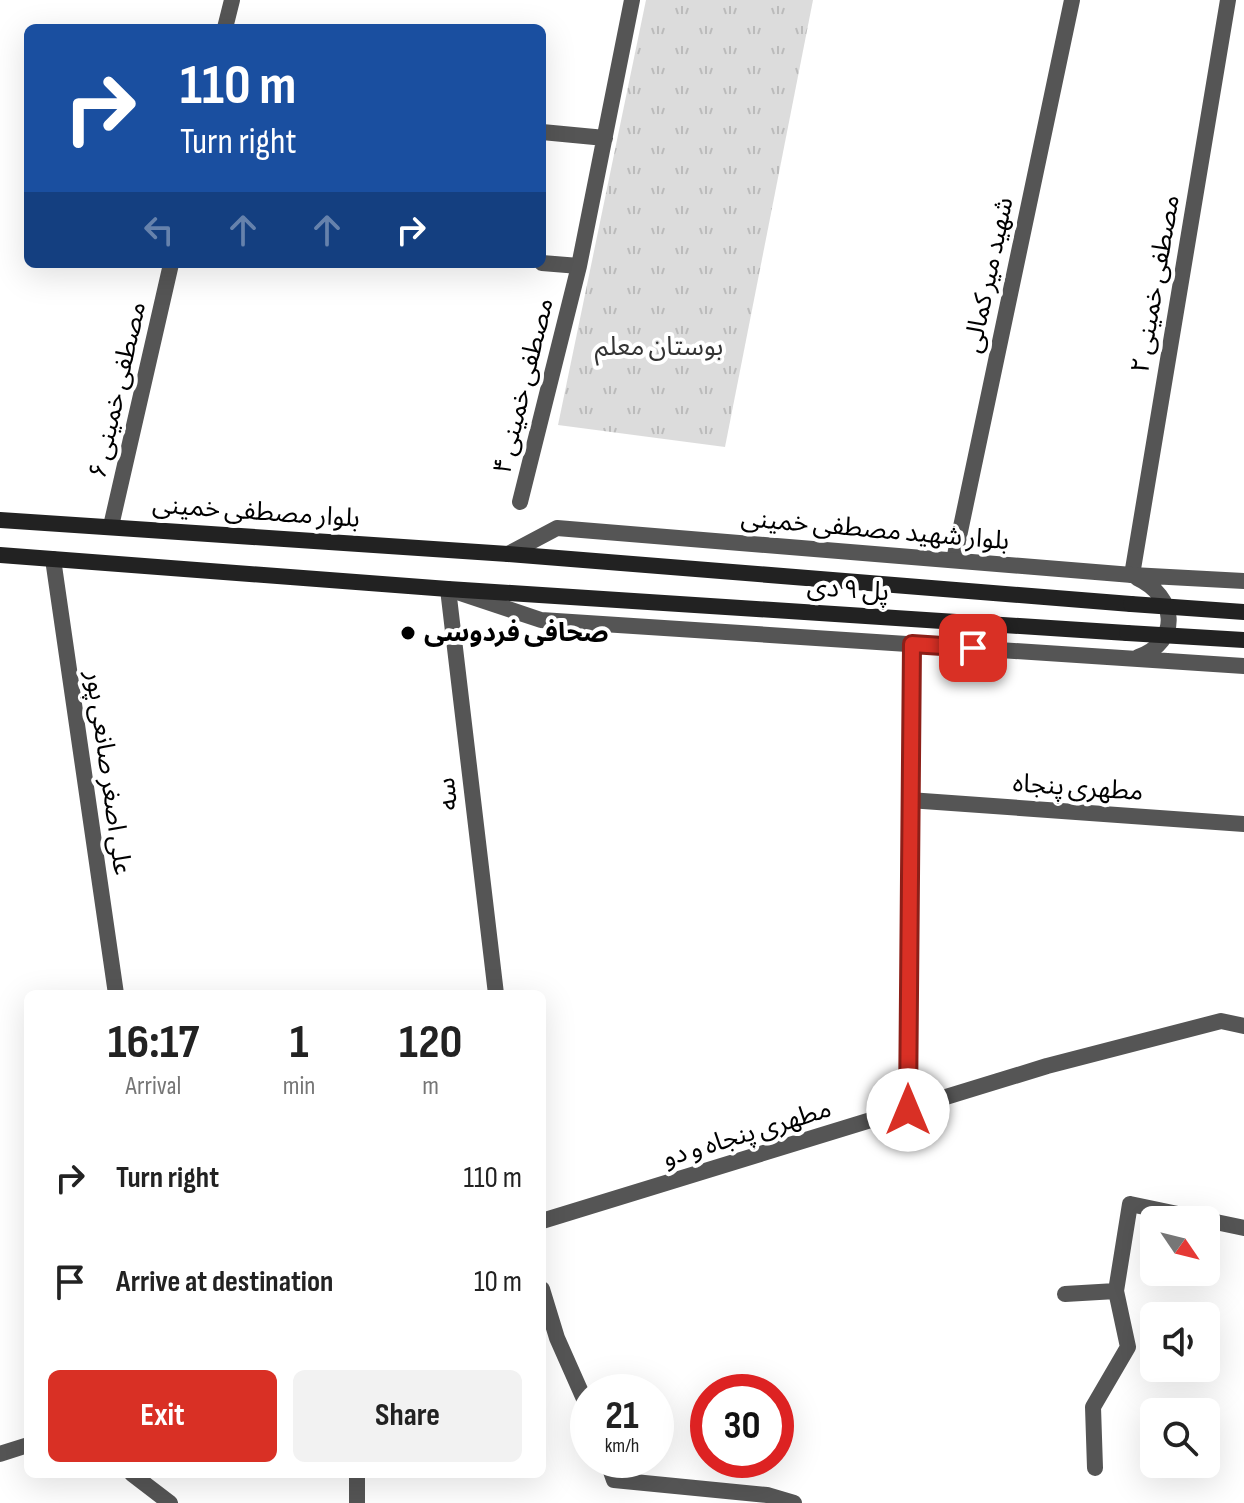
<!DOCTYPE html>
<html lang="en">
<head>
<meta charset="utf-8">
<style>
	:root { --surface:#fff; --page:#f2f2f2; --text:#222; --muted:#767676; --accent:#d93025 }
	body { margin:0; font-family:"Sofia Sans Condensed","Noto Sans Arabic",sans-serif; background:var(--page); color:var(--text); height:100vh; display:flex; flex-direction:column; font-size:30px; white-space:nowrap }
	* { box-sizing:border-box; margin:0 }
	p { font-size:26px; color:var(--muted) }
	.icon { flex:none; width:44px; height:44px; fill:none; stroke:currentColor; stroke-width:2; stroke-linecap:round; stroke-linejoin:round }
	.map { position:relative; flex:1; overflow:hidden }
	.details { position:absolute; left:24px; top:990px; width:522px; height:488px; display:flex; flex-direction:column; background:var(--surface); border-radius:12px; box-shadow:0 8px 32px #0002 }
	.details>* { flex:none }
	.guide { position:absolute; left:24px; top:24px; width:522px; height:244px; border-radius:12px; box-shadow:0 8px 32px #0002; background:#1a4fa0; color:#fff; overflow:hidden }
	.needle { width:52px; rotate:125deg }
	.controls { position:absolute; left:1140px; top:1206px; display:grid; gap:16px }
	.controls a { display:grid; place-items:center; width:80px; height:80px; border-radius:12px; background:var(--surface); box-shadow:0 8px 32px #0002; font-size:40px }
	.speed { position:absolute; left:570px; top:1374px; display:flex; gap:16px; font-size:40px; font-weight:700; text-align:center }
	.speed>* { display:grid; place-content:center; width:104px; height:104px; border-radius:50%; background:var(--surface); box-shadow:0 8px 32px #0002; line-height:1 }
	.speed small { font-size:20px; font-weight:400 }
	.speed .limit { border:12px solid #d22; background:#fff; color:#111 }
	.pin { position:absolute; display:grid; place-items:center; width:68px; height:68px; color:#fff; margin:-34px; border-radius:16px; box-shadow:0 4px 12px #0006 }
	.me { position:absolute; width:88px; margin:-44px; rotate:0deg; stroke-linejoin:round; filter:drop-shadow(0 0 6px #0008) }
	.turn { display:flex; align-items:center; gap:28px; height:168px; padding:0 24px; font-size:36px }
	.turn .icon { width:104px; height:104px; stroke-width:2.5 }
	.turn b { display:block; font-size:56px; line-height:68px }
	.lanes { display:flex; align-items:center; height:76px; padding:0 24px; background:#0003; justify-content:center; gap:40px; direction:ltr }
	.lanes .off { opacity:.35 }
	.eta { display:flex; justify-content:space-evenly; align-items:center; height:136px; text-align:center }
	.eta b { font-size:48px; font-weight:700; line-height:56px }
	.button { display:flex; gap:16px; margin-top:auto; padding:16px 24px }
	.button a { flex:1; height:92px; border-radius:12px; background:var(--accent); color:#fff; font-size:32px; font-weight:700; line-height:92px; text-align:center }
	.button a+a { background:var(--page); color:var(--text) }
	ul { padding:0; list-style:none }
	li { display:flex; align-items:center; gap:24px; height:104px; padding:0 24px }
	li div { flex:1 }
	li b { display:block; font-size:30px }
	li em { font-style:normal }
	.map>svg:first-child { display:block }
</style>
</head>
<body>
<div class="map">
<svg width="1244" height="1503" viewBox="0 0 1244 1503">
	<defs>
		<pattern id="grass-tufts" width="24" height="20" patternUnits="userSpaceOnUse" patternTransform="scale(2)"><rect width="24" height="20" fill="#dcdcdc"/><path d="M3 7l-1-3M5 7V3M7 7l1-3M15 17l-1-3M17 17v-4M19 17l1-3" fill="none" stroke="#bbb"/></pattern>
	</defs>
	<rect width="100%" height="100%" fill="#fff"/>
	<!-- grass -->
	<path fill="url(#grass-tufts)" d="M646,0H813L725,447L558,425Z"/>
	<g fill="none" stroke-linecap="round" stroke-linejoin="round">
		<!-- minor -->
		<path stroke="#555" stroke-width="16" d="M225,28L232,0
			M542,132L605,138
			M542,263L579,266
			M520,502L579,266L632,0
			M111,526L171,264
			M53,559L116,994
			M954,560L1072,0
			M1132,575L1228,0
			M448,589L496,994
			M909,800L1244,824
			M908,1110L912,644
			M542,1221L1047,1066L1221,1021L1244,1026
			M542,1289L557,1338L588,1408
			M1065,1294L1116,1291
			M0,1454L28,1445
			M607,1460L614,1480L767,1495L794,1503
			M1095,1468L1093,1407L1128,1347L1116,1291L1130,1204L1244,1228
			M132,1474L170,1503
			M357,1503V1474"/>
		<!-- tertiary -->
		<path stroke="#555" stroke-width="16" d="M508,554L557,528L1132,575L1244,581
			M1137,578C1176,596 1182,641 1138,657
			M457,592L541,620L1244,666"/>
		<!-- secondary -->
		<path stroke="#222" stroke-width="16" d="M0,520L508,554L1131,604
			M0,555L448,589L1127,633"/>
		<!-- secondary-bridge -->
		<path stroke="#222" stroke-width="16" d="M1131,604L1244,612
			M1127,633L1244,640"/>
	</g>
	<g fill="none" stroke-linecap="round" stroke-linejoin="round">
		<!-- route casing -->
		<g stroke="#8d1f18" stroke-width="20">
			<path id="route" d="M908,1110L912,644L973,648"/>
		</g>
		<!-- route -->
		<use href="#route" stroke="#d93025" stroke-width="14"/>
	</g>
	<!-- markers -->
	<circle fill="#000" stroke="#fff" stroke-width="3" cx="408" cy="633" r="8"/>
	<g text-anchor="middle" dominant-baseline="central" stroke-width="8" stroke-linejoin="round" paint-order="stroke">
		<!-- street labels -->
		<g font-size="26" fill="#000" stroke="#fff">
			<text transform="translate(989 275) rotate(-78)">شهید میر کمالی</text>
			<text transform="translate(1156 284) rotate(-80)">مصطفی خمینی ۲</text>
			<text transform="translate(524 386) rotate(-76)">مصطفی خمینی ۴</text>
			<text transform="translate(118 390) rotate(-77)">مصطفی خمینی ۶</text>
			<text transform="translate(256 512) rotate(4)">بلوار مصطفی خمینی</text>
			<text transform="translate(875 530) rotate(5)">بلوار شهید مصطفی خمینی</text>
			<text transform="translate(848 590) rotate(4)">پل ۹ دی</text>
			<text transform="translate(108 773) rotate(82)">علی اصغر صانعی پور</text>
			<text transform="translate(1078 788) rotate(4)">مطهری پنجاه</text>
			<text transform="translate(448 794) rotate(-97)">سه</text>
			<text transform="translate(747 1134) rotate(-17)">مطهری پنجاه و دو</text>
		</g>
		<!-- park labels -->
		<g font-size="26" fill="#333" stroke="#fff">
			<text x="659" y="347">بوستان معلم</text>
		</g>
		<!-- poi labels -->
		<g font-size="26" font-weight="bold" fill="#000" stroke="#fff" text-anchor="start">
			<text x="424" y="633">صحافی فردوسی</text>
		</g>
	</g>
</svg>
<div class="controls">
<a><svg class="needle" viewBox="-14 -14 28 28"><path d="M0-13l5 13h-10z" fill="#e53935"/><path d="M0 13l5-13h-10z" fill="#767676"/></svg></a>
<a><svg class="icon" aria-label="sound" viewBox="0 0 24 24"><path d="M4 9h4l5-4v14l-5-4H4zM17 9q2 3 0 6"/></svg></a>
<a><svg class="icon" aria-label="search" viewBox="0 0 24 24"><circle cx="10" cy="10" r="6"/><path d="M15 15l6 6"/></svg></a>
</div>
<div class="speed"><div>21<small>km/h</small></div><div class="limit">30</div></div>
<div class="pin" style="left:973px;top:648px;background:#d93025"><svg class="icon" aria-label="arrive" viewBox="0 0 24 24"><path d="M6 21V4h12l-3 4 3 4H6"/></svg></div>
<svg class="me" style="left:908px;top:1110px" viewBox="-20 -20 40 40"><circle r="19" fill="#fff"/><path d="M0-13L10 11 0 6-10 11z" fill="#d93025"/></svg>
<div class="guide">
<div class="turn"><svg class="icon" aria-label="right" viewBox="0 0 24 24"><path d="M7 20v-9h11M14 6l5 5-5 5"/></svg><div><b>110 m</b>Turn right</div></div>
<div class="lanes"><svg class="icon off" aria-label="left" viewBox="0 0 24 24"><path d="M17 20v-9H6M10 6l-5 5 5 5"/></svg><svg class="icon off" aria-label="ahead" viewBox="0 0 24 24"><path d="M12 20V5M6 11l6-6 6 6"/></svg><svg class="icon off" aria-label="ahead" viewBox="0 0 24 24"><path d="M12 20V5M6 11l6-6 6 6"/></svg><svg class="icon" aria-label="right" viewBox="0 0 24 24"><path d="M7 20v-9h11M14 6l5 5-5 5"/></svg></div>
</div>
<section class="details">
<div class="eta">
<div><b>16:17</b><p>Arrival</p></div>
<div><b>1</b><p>min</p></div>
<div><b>120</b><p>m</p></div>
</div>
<ul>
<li><svg class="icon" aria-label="right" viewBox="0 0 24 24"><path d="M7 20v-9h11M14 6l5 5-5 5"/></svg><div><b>Turn right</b></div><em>110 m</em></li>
<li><svg class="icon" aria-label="arrive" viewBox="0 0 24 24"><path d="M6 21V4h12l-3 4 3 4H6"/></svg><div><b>Arrive at destination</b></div><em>10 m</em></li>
</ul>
<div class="button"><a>Exit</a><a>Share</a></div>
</section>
</div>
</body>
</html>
